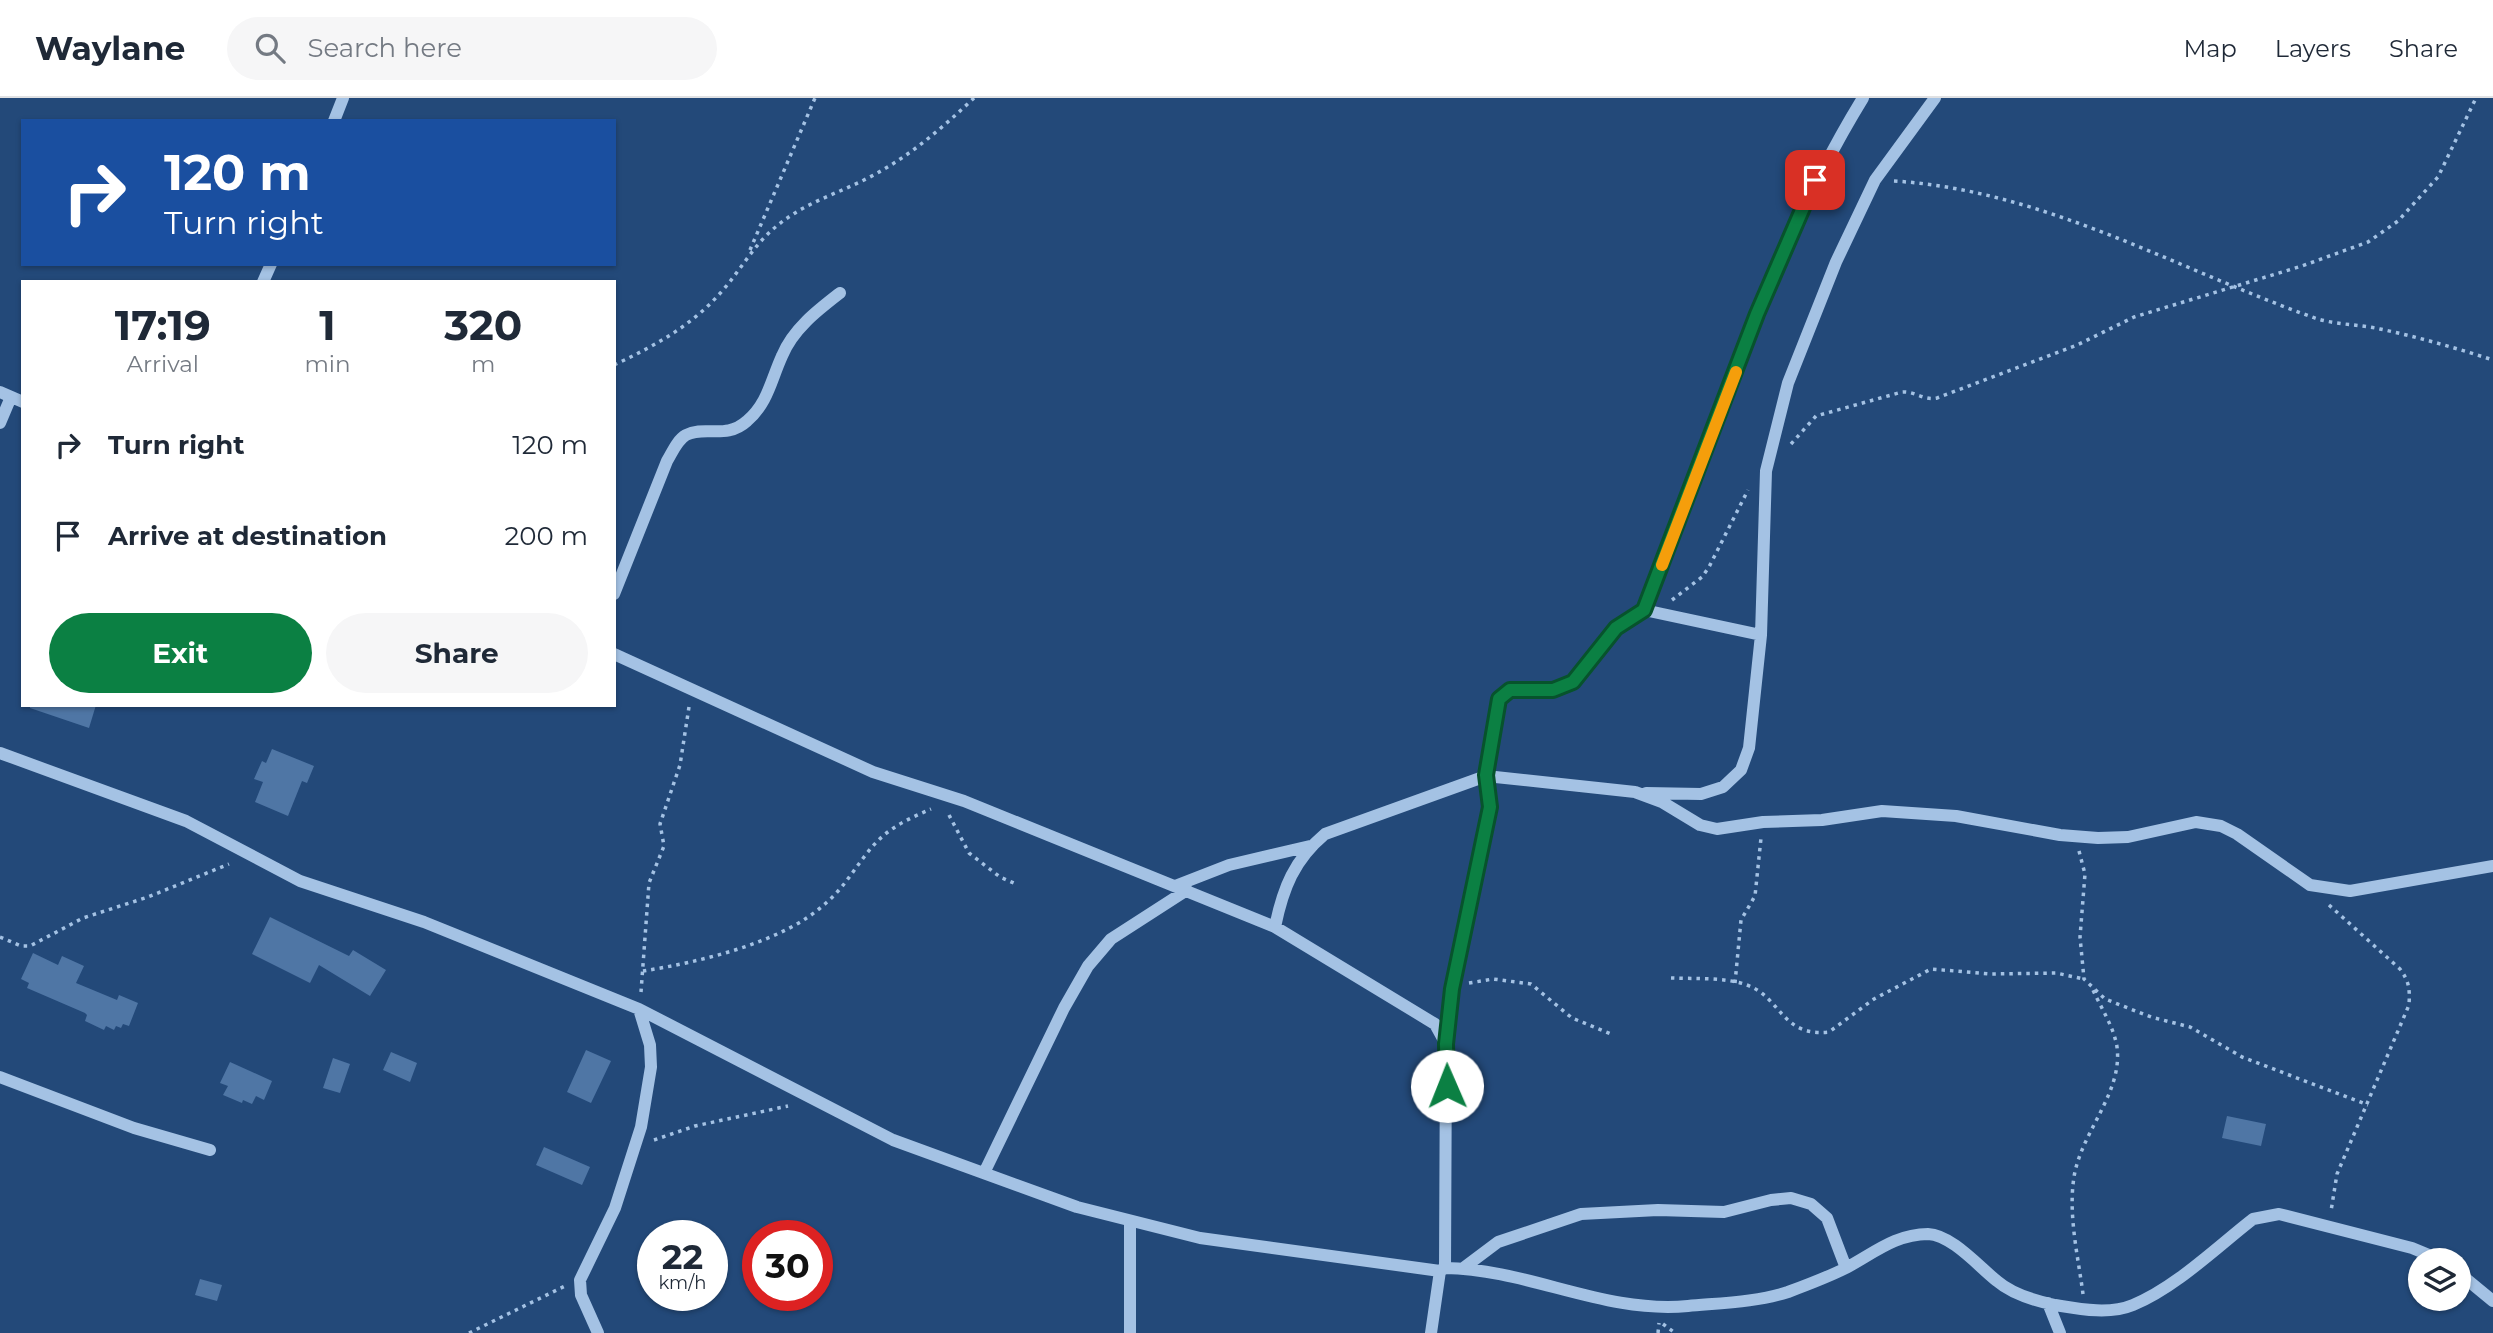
<!DOCTYPE html>
<html lang="en">
<head>
<meta charset="utf-8">
<style>
	:root { --surface:#fff; --page:#f6f6f7; --text:#1f2937; --muted:#747a83; --line:#e0e1e3; --accent:#0b8043 }
	body { margin:0; font-family:Montserrat,sans-serif; background:var(--page); color:var(--text); height:100vh; display:flex; flex-direction:column; font-size:26px; white-space:nowrap }
	* { box-sizing:border-box; margin:0 }
	p { font-size:23px; color:var(--muted) }
	.icon { flex:none; width:38px; height:38px; fill:none; stroke:currentColor; stroke-width:2; stroke-linecap:round; stroke-linejoin:round }
	.map { position:relative; flex:1; overflow:hidden }
	.details { position:absolute; left:21px; top:182px; width:595px; height:427px; display:flex; flex-direction:column; background:var(--surface); border-radius:0px; box-shadow:0 2px 5px #0004 }
	.details>* { flex:none }
	.guide { position:absolute; left:21px; top:21px; width:595px; height:147px; border-radius:0px; box-shadow:0 2px 5px #0004; background:#1a4fa0; color:#fff; overflow:hidden }
	.tools { position:absolute; left:2408px; top:1150px; display:grid; gap:14px }
	.tools a { display:grid; place-items:center; width:63px; height:63px; border-radius:50%; background:var(--surface); box-shadow:0 2px 5px #0004; font-size:35px }
	.speed { position:absolute; left:637px; top:1122px; display:flex; gap:14px; font-size:35px; font-weight:700; text-align:center }
	.speed>* { display:grid; place-content:center; width:91px; height:91px; border-radius:50%; background:var(--surface); box-shadow:0 2px 5px #0004; line-height:1 }
	.speed small { font-size:18px; font-weight:400 }
	.speed .limit { border:10px solid #d22; background:#fff; color:#111 }
	.pin { position:absolute; display:grid; place-items:center; width:60px; height:60px; color:#fff; margin:-30px; border-radius:14px; box-shadow:0 4px 10px #0006 }
	.me { position:absolute; width:77px; margin:-38px; rotate:359deg; stroke-linejoin:round; filter:drop-shadow(0 0 5px #0008) }
	.turn { display:flex; align-items:center; gap:24px; height:147px; padding:0 28px; font-size:32px }
	.turn .icon { width:91px; height:91px; stroke-width:2.5 }
	.turn b { display:block; font-size:49px; line-height:60px }
	.eta { display:flex; justify-content:space-evenly; align-items:center; height:119px; text-align:center }
	.eta b { font-size:42px; font-weight:700; line-height:49px }
	.action { display:flex; gap:14px; margin-top:auto; padding:14px 28px }
	.action a { flex:1; height:80px; border-radius:42px; background:var(--accent); color:#fff; font-size:28px; font-weight:700; line-height:80px; text-align:center }
	.action a+a { background:var(--page); color:var(--text) }
	ul { padding:0; list-style:none }
	li { display:flex; align-items:center; gap:21px; height:91px; padding:0 28px }
	li div { flex:1 }
	li b { display:block; font-size:26px }
	li em { font-style:normal }
	header { display:flex; align-items:center; gap:42px; box-sizing:border-box; height:98px; padding:0 35px; background:var(--surface); border-bottom:2px solid var(--line) }
	header strong { font-size:33px }
	nav { display:flex; gap:38px; margin-inline-start:auto; font-size:24px }
	.search { width:490px; height:63px; background:var(--page); display:flex; align-items:center; gap:18px; box-sizing:border-box; padding:0 24px; border-radius:38px; color:var(--muted); font-size:26px }
	.map>svg:first-child { display:block }
</style>
</head>
<body>
<header>
<strong>Waylane</strong>
<div class="search"><svg class="icon" aria-label="search" viewBox="0 0 24 24"><circle cx="10" cy="10" r="6"/><path d="M15 15l6 6"/></svg>Search here</div>
<nav><a>Map</a><a>Layers</a><a>Share</a></nav>
</header>
<div class="map">
<svg width="2493" height="1235" viewBox="0 0 2493 1235">
	<rect width="100%" height="100%" fill="#234979"/>
	<!-- building -->
	<path fill="#4f76a5" d="M30,607H96L89,630L30,610Z
		M272,651L314,668L307,685L302,683L288,718L255,704L263,684L254,681L262,663L266,665Z
		M270,819L349,858L353,852L386,872L370,898L319,867L310,885L252,856Z
		M33,855L58,867L62,858L84,868L76,885L117,902L119,897L138,905L129,928L123,926L121,930L116,928L114,932L106,928L104,932L85,923L87,917L85,915L27,890L29,885L21,881Z
		M586,952L611,963L591,1005L567,994Z
		M391,954L417,965L410,984L383,972Z
		M333,960L350,966L340,995L323,990Z
		M230,964L272,983L264,1002L256,998L252,1006L243,1002L242,1005L223,997L228,988L220,985Z
		M2227,1018L2266,1026L2261,1048L2222,1040Z
		M544,1049L590,1069L582,1087L536,1067Z
		M200,1181L222,1187L217,1203L195,1197Z"/>
	<g fill="none" stroke-linecap="round" stroke-linejoin="round">
		<!-- path -->
		<path stroke="#a4c2e4" stroke-width="3.5" stroke-dasharray="3.5 5" stroke-linecap="butt" d="M1894,83C2042,92 2175,170 2312,219C2333,227 2358,226 2380,231C2418,239 2456,250 2493,262
			M750,152L815,0
			M614,267C656,247 692,228 723,192C742,170 755,145 778,127C806,104 837,96 868,80C909,59 941,31 974,0
			M1791,346L1816,318L1902,294C1915,293 1924,303 1937,300L2077,247L2134,219L2302,168L2368,144L2398,123L2438,79L2476,0
			M1672,502L1702,479L1709,469L1748,392
			M949,717L969,755L1000,779L1016,786
			M2079,753L2085,776L2080,839L2084,881L2105,901L2151,919L2190,929L2242,959L2368,1007
			M2329,807L2400,871C2409,883 2410,891 2409,907L2337,1076L2331,1113
			M0,839L21,848H30L83,820L148,799L229,766
			M643,873C699,864 783,845 826,805C845,789 857,766 873,748C888,730 910,720 931,711
			M1671,880C1695,881 1725,879 1747,887C1782,900 1781,939 1829,934L1874,901L1931,871L1991,876L2056,875L2084,881
			M1469,885L1493,881L1531,886L1572,920L1611,936
			M1735,885L1741,822L1755,798L1761,740
			M641,894L649,785L664,748L660,726L680,667L689,609
			M654,1042L695,1028L788,1008
			M2083,1196C2078,1158 2068,1117 2074,1079C2081,1034 2123,995 2117,949C2114,929 2100,908 2092,890
			M1663,1226L1675,1235
			M469,1235L565,1188
			M1658,1235L1659,1225"/>
		<!-- minor -->
		<path stroke="#a4c2e4" stroke-width="12" d="M334,23L343,0
			M263,184L271,166
			M0,294L23,304
			M0,325L11,299
			M614,496L667,363C672,355 677,342 686,337C705,327 726,342 747,323C768,305 771,282 782,258C793,231 818,212 840,195
			M1644,512L1761,537
			M614,556L873,674L964,703L1275,829L1435,926L1446,946L1445,1170L1440,1173L1431,1235
			M0,655L186,723L300,783L424,824L639,911L893,1042L1077,1109L1200,1140L1440,1173
			M1646,695L1701,696L1723,689L1741,672L1749,650L1761,537L1766,373L1788,285L1836,164L1875,82L1935,0
			M1175,788L1229,767L1310,748
			M1275,829C1283,790 1294,762 1325,736L1486,678L1635,694L1662,704L1700,727L1717,731L1763,724L1822,722L1882,713L1956,718L2060,737L2098,740L2128,739L2196,724L2221,728L2237,736L2310,787L2350,793L2493,768
			M1447,942L1452,891L1490,709L1486,678L1500,599L1510,592H1553L1573,584L1616,530L1644,512C1716,341 1765,159 1863,0
			M0,979L134,1030L210,1052
			M984,1075L1064,910L1088,868L1111,841L1187,792
			M1130,1124V1235
			M1445,1170C1529,1171 1603,1216 1688,1208C1720,1205 1758,1204 1788,1194C1807,1187 1828,1179 1846,1170C1874,1155 1896,1136 1928,1136C1952,1137 1979,1169 1997,1183C2012,1196 2036,1203 2055,1207C2079,1211 2109,1217 2133,1207C2175,1190 2217,1149 2253,1121L2279,1116L2412,1150L2441,1162
			M1462,1171L1498,1144L1581,1116L1658,1112L1724,1114L1771,1102L1791,1100L1811,1106L1827,1120L1846,1170
			M2459,1175L2493,1203
			M2048,1205L2060,1235
			M598,1235L581,1197L580,1182L615,1110L641,1029L651,969L650,947L639,911"/>
	</g>
	<g fill="none" stroke-linecap="round" stroke-linejoin="round">
		<!-- route casing -->
		<g stroke="#07532c" stroke-width="18">
			<path id="route" d="M1447,988L1446,946L1452,891L1490,709L1486,677L1499,601L1510,592H1553L1573,584L1616,530L1644,512L1757,216L1815,82"/>
		</g>
		<!-- route -->
		<use href="#route" stroke="#0b8043" stroke-width="12"/>
		<!-- slow -->
		<path stroke="#f59e0b" stroke-width="12" d="M1662,467L1736,274"/>
	</g>
</svg>
<div class="tools">
<a><svg class="icon" aria-label="layers" viewBox="0 0 24 24"><path d="M12 4l9 5-9 5-9-5zM3 14l9 5 9-5"/></svg></a>
</div>
<div class="speed"><div>22<small>km/h</small></div><div class="limit">30</div></div>
<div class="pin" style="left:1815px;top:82px;background:#d93025"><svg class="icon" aria-label="arrive" viewBox="0 0 24 24"><path d="M6 21V4h12l-3 4 3 4H6"/></svg></div>
<svg class="me" style="left:1447px;top:988px" viewBox="-20 -20 40 40"><circle r="19" fill="#fff"/><path d="M0-13L10 11 0 6-10 11z" fill="#0b8043"/></svg>
<div class="guide">
<div class="turn"><svg class="icon" aria-label="right" viewBox="0 0 24 24"><path d="M7 20v-9h11M14 6l5 5-5 5"/></svg><div><b>120 m</b>Turn right</div></div>
</div>
<section class="details">
<div class="eta">
<div><b>17:19</b><p>Arrival</p></div>
<div><b>1</b><p>min</p></div>
<div><b>320</b><p>m</p></div>
</div>
<ul>
<li><svg class="icon" aria-label="right" viewBox="0 0 24 24"><path d="M7 20v-9h11M14 6l5 5-5 5"/></svg><div><b>Turn right</b></div><em>120 m</em></li>
<li><svg class="icon" aria-label="arrive" viewBox="0 0 24 24"><path d="M6 21V4h12l-3 4 3 4H6"/></svg><div><b>Arrive at destination</b></div><em>200 m</em></li>
</ul>
<div class="action"><a>Exit</a><a>Share</a></div>
</section>
</div>
</body>
</html>
